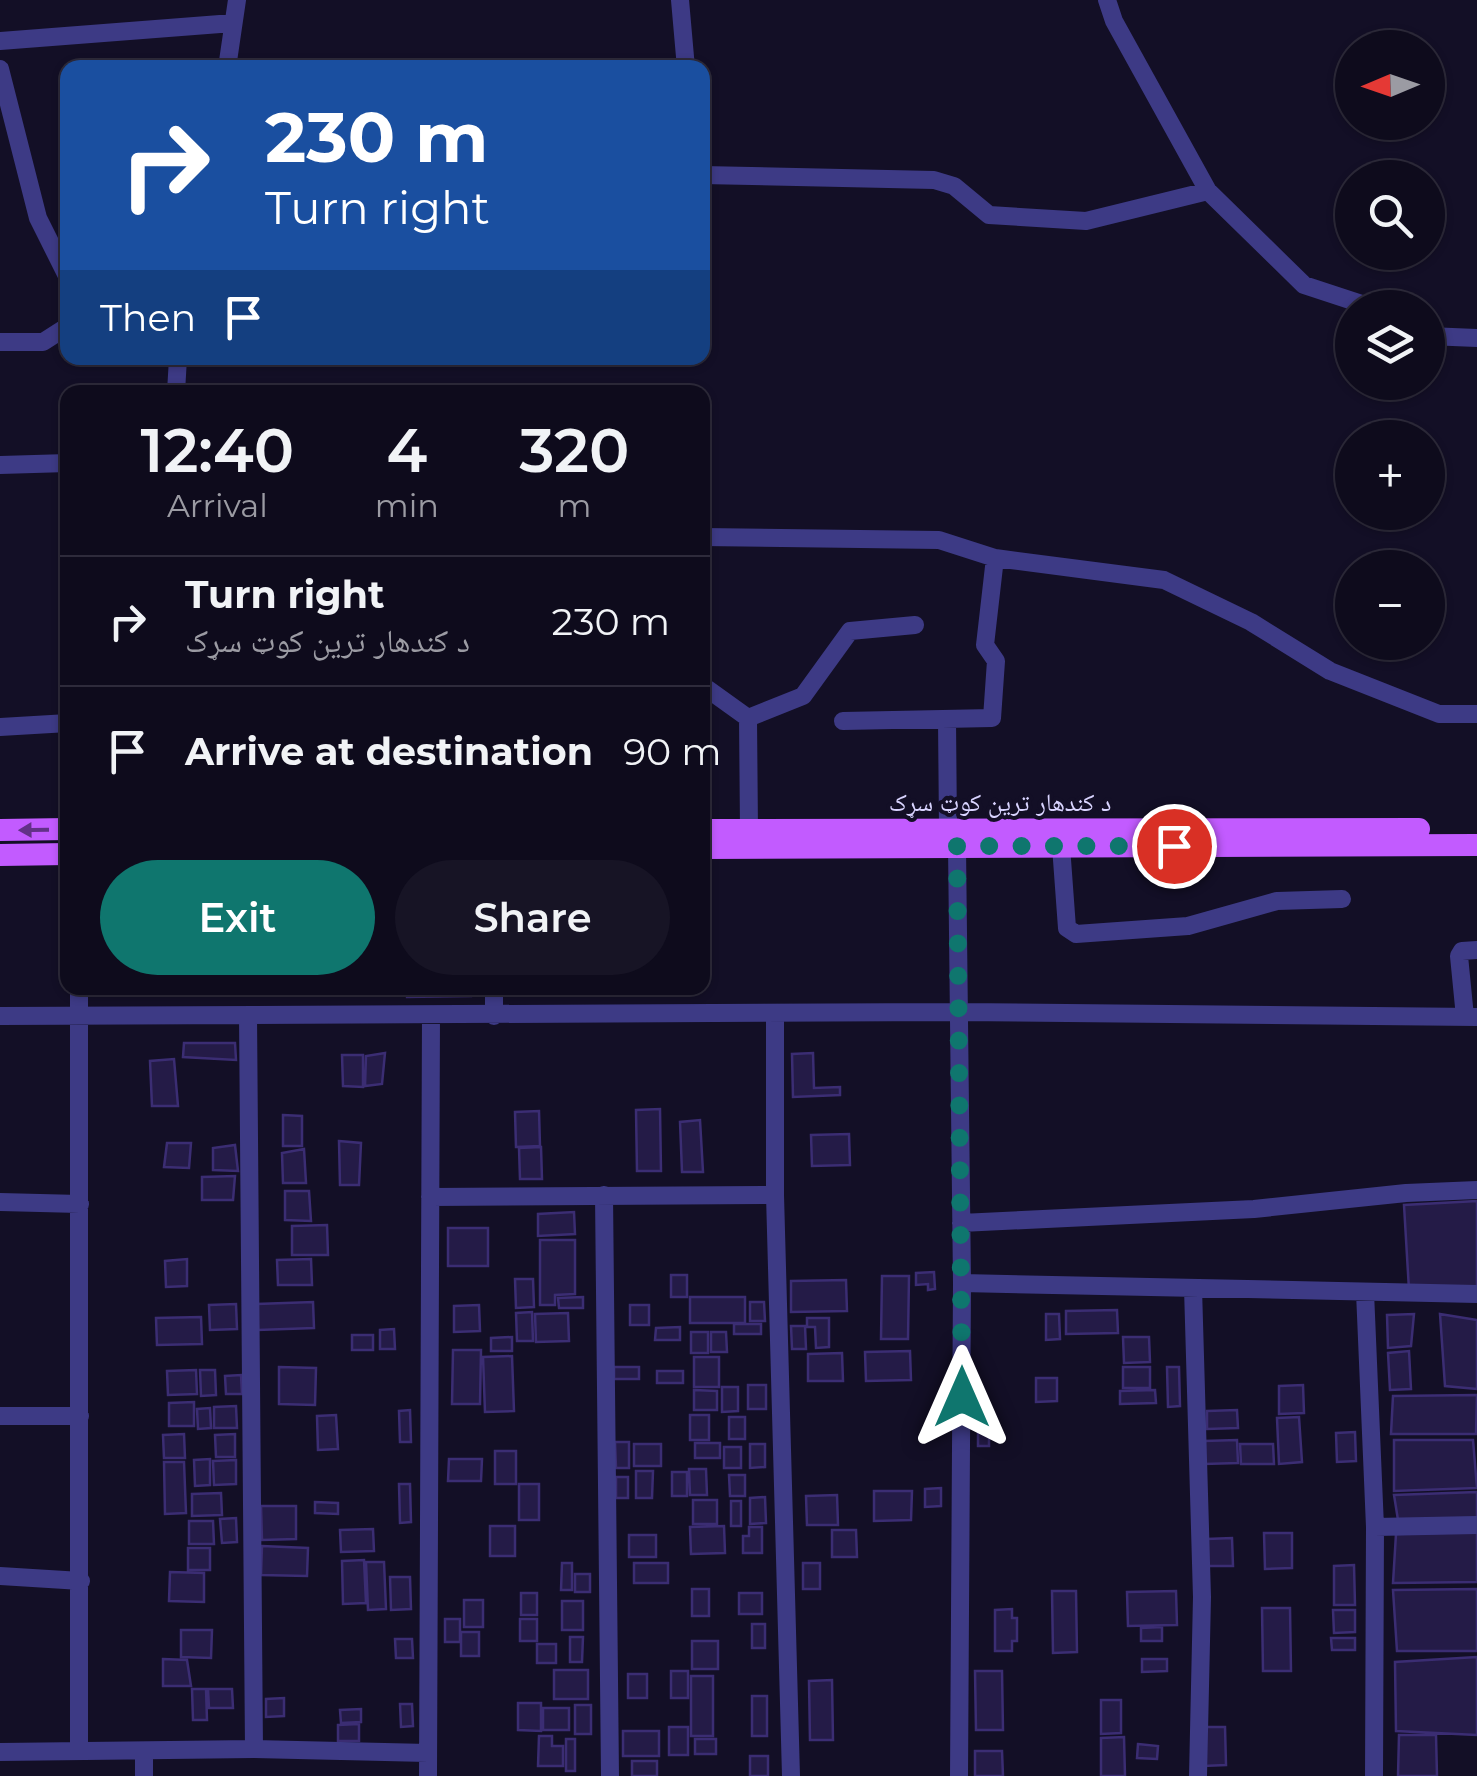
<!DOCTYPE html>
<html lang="en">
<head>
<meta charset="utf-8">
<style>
	:root { --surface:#0e0b1c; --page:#171425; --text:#f1f3f6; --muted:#9b9ba3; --line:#2e2b3b; --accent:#0f766e }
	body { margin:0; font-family:Montserrat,"Noto Naskh Arabic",sans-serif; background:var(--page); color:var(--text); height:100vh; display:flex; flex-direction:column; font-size:38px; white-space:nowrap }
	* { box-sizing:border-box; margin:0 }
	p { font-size:32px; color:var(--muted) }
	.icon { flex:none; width:55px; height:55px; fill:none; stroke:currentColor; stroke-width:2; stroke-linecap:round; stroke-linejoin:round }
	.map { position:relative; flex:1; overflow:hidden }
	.details { position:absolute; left:60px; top:385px; width:650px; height:610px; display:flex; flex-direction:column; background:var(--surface); border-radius:20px; box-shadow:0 2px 8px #0004,0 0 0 2px var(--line) }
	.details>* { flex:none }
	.banner { position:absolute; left:60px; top:60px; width:650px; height:305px; border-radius:20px; box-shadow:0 2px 8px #0004,0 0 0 2px var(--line); background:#1a4fa0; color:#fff; overflow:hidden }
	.needle { width:65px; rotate:268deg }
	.fabs { position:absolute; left:1335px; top:30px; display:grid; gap:20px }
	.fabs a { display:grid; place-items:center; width:110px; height:110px; border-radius:50%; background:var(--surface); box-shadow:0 2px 8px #0004,0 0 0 2px var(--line); font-size:50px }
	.pin { position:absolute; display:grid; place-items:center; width:85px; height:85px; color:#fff; margin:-42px; border:5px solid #fff; border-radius:50%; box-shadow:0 2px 10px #0007 }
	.me { position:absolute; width:110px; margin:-55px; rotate:0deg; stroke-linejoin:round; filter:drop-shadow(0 0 8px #0008) }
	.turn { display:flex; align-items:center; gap:35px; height:210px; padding:0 40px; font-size:45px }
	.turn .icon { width:130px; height:130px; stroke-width:2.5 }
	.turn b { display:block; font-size:70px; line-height:85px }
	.then { display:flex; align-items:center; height:95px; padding:0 40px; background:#0003; gap:20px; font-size:38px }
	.eta { display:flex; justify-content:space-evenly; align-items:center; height:170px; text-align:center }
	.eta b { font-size:60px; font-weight:600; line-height:70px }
	.cta { display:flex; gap:20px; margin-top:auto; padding:20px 40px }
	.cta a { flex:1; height:115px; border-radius:60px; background:var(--accent); color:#fff; font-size:40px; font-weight:600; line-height:115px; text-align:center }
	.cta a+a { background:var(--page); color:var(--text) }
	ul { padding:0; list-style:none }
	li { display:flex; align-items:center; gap:30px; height:130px; padding:0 40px; border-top:2px solid var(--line) }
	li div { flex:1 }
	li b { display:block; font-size:38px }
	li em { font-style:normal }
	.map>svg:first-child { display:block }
</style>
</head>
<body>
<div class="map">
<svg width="1477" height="1776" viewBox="0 0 1477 1776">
	<rect width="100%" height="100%" fill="#130f26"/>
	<!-- building -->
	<path fill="#241b47" stroke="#3b2d73" stroke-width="2.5" d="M406,988H471V996L407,997Z
		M184,1043H235L236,1060L183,1057Z
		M385,1053L382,1084L365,1086L366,1056Z
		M813,1053L814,1088L840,1087V1095L793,1097L792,1054Z
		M342,1055H363V1087L343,1086Z
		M174,1059L178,1106H152L150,1061Z
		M660,1109L661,1171H637L636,1110Z
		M539,1111L540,1146L516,1147L515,1112Z
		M283,1115L302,1116V1146H283Z
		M700,1120L703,1172H682L680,1122Z
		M849,1134L850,1165L812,1166L811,1135Z
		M339,1141L361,1143L359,1185H340Z
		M167,1143H191L189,1168L164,1167Z
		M235,1145L238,1171L213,1170V1148Z
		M541,1147L542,1179H520L519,1148Z
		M304,1149L306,1183H283L282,1153Z
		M235,1176L233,1200H202V1177Z
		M285,1191H309L311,1221L285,1220Z
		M1477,1201V1286L1409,1290L1404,1205Z
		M574,1212L575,1234L538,1236V1214Z
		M327,1225L328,1255H292V1226Z
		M448,1228H488V1266H448Z
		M540,1240H575V1294L555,1295V1305H540Z
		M187,1259V1286L166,1287L165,1261Z
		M311,1259L312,1285H278L277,1260Z
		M934,1272L935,1289L928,1290V1284L916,1285V1273Z
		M671,1275H687V1297H671Z
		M882,1276H909L908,1339H881Z
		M515,1279H533L534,1307L516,1308Z
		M846,1280L847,1311L791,1312V1281Z
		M583,1297V1308H559L558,1298Z
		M690,1297H745V1323H690Z
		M313,1302L314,1328L258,1330L257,1304Z
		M750,1302H764L765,1321H750Z
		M236,1304L237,1329L210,1330L209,1305Z
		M479,1305L480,1331L454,1332V1306Z
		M630,1305H649V1325H630Z
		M1117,1310L1118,1333L1066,1334V1311Z
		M532,1312L533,1341H517L516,1313Z
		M568,1313L569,1341L536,1342L535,1314Z
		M1046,1314H1059L1060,1339L1046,1340Z
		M1414,1314L1411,1346L1388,1348L1387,1315Z
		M1440,1314L1477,1320V1389L1445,1386Z
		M201,1317L202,1344L157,1345L156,1318Z
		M807,1318H829V1347L816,1348L815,1327H807Z
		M734,1324H761V1334H734Z
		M791,1326H805L806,1349H792Z
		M680,1327V1340H655L656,1328Z
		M394,1329L395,1349H380V1330Z
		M691,1332H708V1353H691Z
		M711,1332H726L727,1352H711Z
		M352,1335H373V1350H352Z
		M512,1337V1351H491V1338Z
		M1123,1337H1149L1150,1362L1124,1363Z
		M453,1350H481L480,1404H452Z
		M910,1351L911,1380L866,1381L865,1352Z
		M1409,1351L1411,1389L1390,1390L1388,1353Z
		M842,1353L843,1381H808V1354Z
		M512,1356L514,1411L485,1412L483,1357Z
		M694,1357H719V1387H694Z
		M279,1367L316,1368L315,1405L279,1404Z
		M614,1367H639V1379H614Z
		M1123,1367H1150V1388H1123Z
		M1167,1367H1179L1180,1406L1168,1407Z
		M196,1370L197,1394L168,1395L167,1371Z
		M200,1370H215L216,1395L201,1396Z
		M657,1371H683V1383H657Z
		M241,1375L242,1394H226L225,1376Z
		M1036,1378H1057V1401L1036,1402Z
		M748,1385H766V1409H748Z
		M1303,1385L1304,1413L1279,1414V1386Z
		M722,1387H738V1411L722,1412Z
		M694,1390L717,1391V1410H694Z
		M1155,1390L1156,1403L1120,1404V1391Z
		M1477,1395L1476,1434H1391L1393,1396Z
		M194,1402V1426H169V1403Z
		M236,1406L237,1428H214V1407Z
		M210,1408L211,1428L198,1429L197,1409Z
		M410,1410L411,1442H400L399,1411Z
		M1237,1410L1238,1428L1207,1429V1411Z
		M336,1415L338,1449L318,1450L317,1416Z
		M690,1415H709V1440H690Z
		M989,1415V1446H978V1416Z
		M729,1417H745V1439H729Z
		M1299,1417L1302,1462L1279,1464L1277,1418Z
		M1355,1432L1356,1461L1337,1462L1336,1433Z
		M184,1434L185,1458H164L163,1435Z
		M235,1434V1457H216L215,1435Z
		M1237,1440L1238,1463L1204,1464V1441Z
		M1394,1440H1473L1477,1488L1394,1491Z
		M615,1442H629V1468H616Z
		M695,1443H720V1458H695Z
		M634,1444H661V1466H634Z
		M750,1444H765V1467L750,1468Z
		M1240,1444H1273L1274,1464H1241Z
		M724,1447H741V1468H724Z
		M495,1451H516V1484H495Z
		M210,1459V1485L195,1486L194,1460Z
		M449,1459H482L481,1481H448Z
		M236,1460V1484L214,1485L213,1461Z
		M164,1462H184L186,1513L165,1514Z
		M689,1469H706L707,1495H690Z
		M636,1471H653L652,1498H636Z
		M672,1472H687V1496H672Z
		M729,1475H745V1496H730Z
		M616,1477H628V1498H616Z
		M399,1484H410L411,1522L400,1523Z
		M519,1484H539V1520H519Z
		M941,1488V1506L925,1507V1489Z
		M874,1491H912L911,1520L874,1521Z
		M1477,1492V1521L1398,1520L1394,1495Z
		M221,1493L222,1515L192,1516V1494Z
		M837,1495L838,1525H807L806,1496Z
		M765,1497L766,1523L750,1524V1498Z
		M693,1500H717V1524H693Z
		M731,1501H741V1526H731Z
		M315,1502L338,1503V1514L315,1513Z
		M261,1506H296V1539L262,1540Z
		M236,1518L237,1542L222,1543L220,1519Z
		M189,1521H213L214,1544H189Z
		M490,1526H515V1556H490Z
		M724,1526L725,1553L691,1554L690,1527Z
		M749,1527H762V1553H743V1536H749Z
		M373,1529L374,1551L341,1552L340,1530Z
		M832,1530H856L857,1557H832Z
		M1477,1532V1582L1393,1583L1396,1534Z
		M1264,1533H1292V1568L1265,1569Z
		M629,1535H656V1557H629Z
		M1232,1538L1233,1566H1208L1207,1539Z
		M262,1546L308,1548L307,1576L261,1575Z
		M188,1548H210V1570H188Z
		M364,1560L366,1603L343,1604L342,1561Z
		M366,1562H384L386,1609L368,1610Z
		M562,1563H572V1590H561Z
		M634,1563H668V1583H634Z
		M803,1563H820V1589H803Z
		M1354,1565L1355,1605H1334V1566Z
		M170,1572L204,1573V1602L169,1601Z
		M575,1574H590V1592H575Z
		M390,1577H410L411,1609L391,1610Z
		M692,1589H709V1616H692Z
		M1477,1589V1651H1397L1393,1590Z
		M1052,1591H1076L1077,1652L1053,1653Z
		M1176,1591L1177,1625L1128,1626L1127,1592Z
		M521,1593H537V1615H521Z
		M739,1593H762V1614H739Z
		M464,1600H483V1627H464Z
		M562,1601H583V1630H562Z
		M1262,1608H1290L1291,1671H1263Z
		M1012,1609V1618H1017V1641H1012V1651H995V1610Z
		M1333,1610H1355V1632L1334,1633Z
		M445,1619H460V1642H445Z
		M520,1619H537V1641H520Z
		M752,1624H765V1648H752Z
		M1162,1627V1641H1141V1628Z
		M181,1630H212L211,1658L181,1657Z
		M461,1632H479V1656H461Z
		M570,1637H583L582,1662H570Z
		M1331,1638H1355V1650H1332Z
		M395,1639H412L413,1658H396Z
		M692,1641H718V1669H692Z
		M537,1644H556V1663H537Z
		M1477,1657V1735L1396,1731L1395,1662Z
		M163,1659L187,1660L191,1686H163Z
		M1142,1659H1167V1671L1142,1672Z
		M554,1670H588V1699H554Z
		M671,1671H688V1698H671Z
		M975,1671H1002L1003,1730H976Z
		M628,1674H647V1698H628Z
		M691,1676H713V1736H691Z
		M832,1680L833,1740H810L809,1681Z
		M192,1689H206L207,1720H193Z
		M208,1689H232L233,1708H209Z
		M752,1696H767V1736H752Z
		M284,1698V1716L266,1717V1699Z
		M1101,1700H1121V1733L1101,1734Z
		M518,1703H541V1731L518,1730Z
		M400,1704H412L413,1726L401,1727Z
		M575,1705H591V1734H575Z
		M543,1708H569V1730H543Z
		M361,1709V1722L341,1723L340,1710Z
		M359,1724V1741H338V1725Z
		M669,1727H688V1755H669Z
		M1203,1727H1225L1226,1765L1203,1766Z
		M623,1731H659V1756H623Z
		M1399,1735H1436L1437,1776H1398Z
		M539,1736H552V1746H563V1766H538Z
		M1124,1737L1125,1776H1101V1738Z
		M566,1739H575V1771H566Z
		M695,1739H716V1754H695Z
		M1138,1744L1158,1746L1157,1759L1137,1758Z
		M975,1751H1002L1003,1776H975Z
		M750,1756H768V1776H750Z
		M632,1761H657V1776H632Z"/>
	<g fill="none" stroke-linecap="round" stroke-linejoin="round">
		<!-- minor -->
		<path stroke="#3d3a85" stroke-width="18" d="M680,0L686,68
			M1107,0L1114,21L1208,191L1304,285L1374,308
			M0,41L233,23
			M227,68L237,0
			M0,69L38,218L68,278
			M702,175L934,180L954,186L989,215L1086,221L1208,191
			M1428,336L1477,338
			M0,342H43L68,326
			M176,392L178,358
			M0,465L68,463
			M702,537L939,540L995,558L1164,580L1251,622L1330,671L1439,714H1477
			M702,689L709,690L748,718L749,830
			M748,718L803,696L850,631L915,625
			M947,720L948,829
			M843,721L992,718L996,661L985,645L995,558
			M0,727L68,723
			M957,846L962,1283L959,1776
			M1061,846L1067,928L1076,934L1188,926L1277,901L1342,899
			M79,988V1751
			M775,1013V1195L791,1776
			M248,1015L254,1749
			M0,1016L958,1012L1477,1017
			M494,1016V988
			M1465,1017L1459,956L1462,951L1477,950
			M604,1195L610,1776
			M430,1197L775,1195
			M0,1202L80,1204
			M961,1223L1254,1209L1406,1193L1477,1190
			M962,1283L1477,1294
			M1193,1288L1202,1597L1198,1776
			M1365,1292L1375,1527L1374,1776
			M0,1416H80
			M1375,1527L1477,1525
			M0,1576L81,1581
			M144,1751V1776
			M0,1752L254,1749L428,1753
			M428,1776L431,1015"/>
		<!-- major -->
		<path stroke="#c25bff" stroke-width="22" d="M0,830L68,829
			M702,830L1419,829
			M702,848L1477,845
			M0,855L68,854"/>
	</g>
	<!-- one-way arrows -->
	<defs><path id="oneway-solid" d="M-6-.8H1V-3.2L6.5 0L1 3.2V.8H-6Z" transform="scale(2.5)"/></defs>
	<use fill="#623188" href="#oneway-solid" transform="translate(34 830) rotate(179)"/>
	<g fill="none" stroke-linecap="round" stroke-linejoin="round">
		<!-- route -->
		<path stroke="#0f766e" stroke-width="18" stroke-dasharray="0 32.4" d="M962,1397L957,846H1174"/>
	</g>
	<g text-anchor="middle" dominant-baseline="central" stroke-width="8" stroke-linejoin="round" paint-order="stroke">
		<!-- street labels -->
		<g font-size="25" fill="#d9d4ff" stroke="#130f26">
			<text x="1000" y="802">د کندهار ترين کوټ سړک</text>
		</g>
	</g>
</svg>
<div class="fabs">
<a><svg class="needle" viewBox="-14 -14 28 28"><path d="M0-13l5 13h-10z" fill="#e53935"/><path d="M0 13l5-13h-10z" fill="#9b9ba3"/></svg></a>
<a><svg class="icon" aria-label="search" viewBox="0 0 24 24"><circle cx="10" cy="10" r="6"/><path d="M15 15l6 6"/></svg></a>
<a><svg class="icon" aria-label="layers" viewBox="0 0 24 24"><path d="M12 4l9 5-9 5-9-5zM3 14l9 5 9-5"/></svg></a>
<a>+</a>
<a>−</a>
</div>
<div class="pin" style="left:1174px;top:846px;background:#d93025"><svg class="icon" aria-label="arrive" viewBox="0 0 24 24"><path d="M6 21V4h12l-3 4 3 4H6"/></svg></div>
<svg class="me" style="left:962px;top:1397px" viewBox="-20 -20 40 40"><path d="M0-17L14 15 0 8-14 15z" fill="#0f766e" stroke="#fff" stroke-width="4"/></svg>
<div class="banner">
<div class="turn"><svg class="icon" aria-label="right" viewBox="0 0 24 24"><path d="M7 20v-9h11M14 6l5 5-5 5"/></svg><div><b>230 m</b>Turn right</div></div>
<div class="then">Then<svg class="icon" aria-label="arrive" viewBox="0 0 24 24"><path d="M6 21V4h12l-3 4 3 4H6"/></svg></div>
</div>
<section class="details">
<div class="eta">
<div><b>12:40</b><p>Arrival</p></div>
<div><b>4</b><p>min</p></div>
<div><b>320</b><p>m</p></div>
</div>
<ul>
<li><svg class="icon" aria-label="right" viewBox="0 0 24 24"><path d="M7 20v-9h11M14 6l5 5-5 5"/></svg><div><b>Turn right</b><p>د کندهار ترين کوټ سړک</p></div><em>230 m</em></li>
<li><svg class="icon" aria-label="arrive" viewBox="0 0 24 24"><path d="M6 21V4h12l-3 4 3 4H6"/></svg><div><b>Arrive at destination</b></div><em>90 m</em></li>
</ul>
<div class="cta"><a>Exit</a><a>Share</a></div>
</section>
</div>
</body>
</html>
